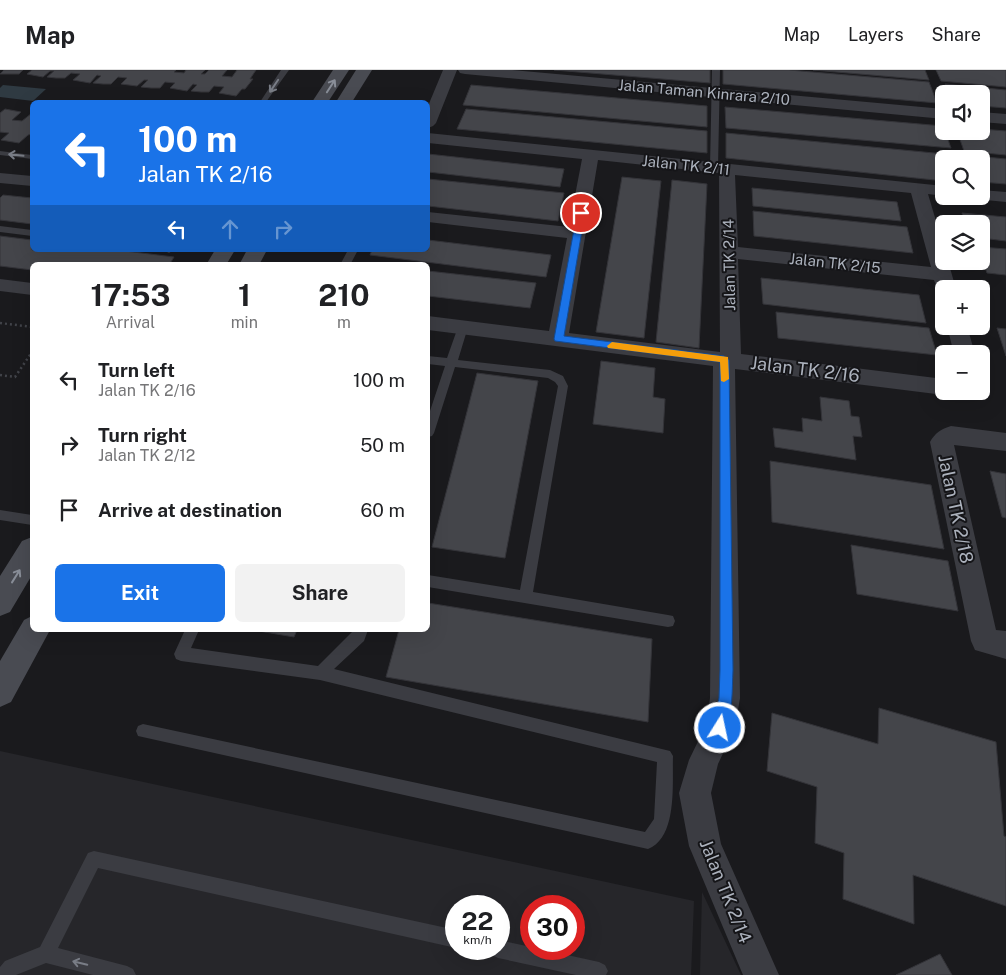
<!DOCTYPE html>
<html lang="en">
<head>
<meta charset="utf-8">
<style>
	:root { --surface:#fff; --page:#f2f2f2; --text:#202124; --muted:#757577; --line:#e0e0e0; --accent:#1a73e8 }
	body { margin:0; font-family:"Public Sans",sans-serif; background:var(--page); color:var(--text); height:100vh; display:flex; flex-direction:column; font-size:19px; white-space:nowrap }
	* { box-sizing:border-box; margin:0 }
	p { font-size:16px; color:var(--muted) }
	.icon { flex:none; width:28px; height:28px; fill:none; stroke:currentColor; stroke-width:2; stroke-linecap:round; stroke-linejoin:round }
	.map { position:relative; flex:1; overflow:hidden }
	.details { position:absolute; left:30px; top:192px; width:400px; height:370px; display:flex; flex-direction:column; background:var(--surface); border-radius:8px; box-shadow:0 5px 20px #0002 }
	.details>* { flex:none }
	.hud { position:absolute; left:30px; top:30px; width:400px; height:152px; border-radius:8px; box-shadow:0 5px 20px #0002; background:#1a73e8; color:#fff; overflow:hidden }
	.controls { position:absolute; left:935px; top:15px; display:grid; gap:10px }
	.controls a { display:grid; place-items:center; width:55px; height:55px; border-radius:8px; background:var(--surface); box-shadow:0 5px 20px #0002; font-size:25px }
	.speed { position:absolute; left:445px; top:825px; display:flex; gap:10px; font-size:25px; font-weight:700; text-align:center }
	.speed>* { display:grid; place-content:center; width:65px; height:65px; border-radius:50%; background:var(--surface); box-shadow:0 5px 20px #0002; line-height:1 }
	.speed small { font-size:12px; font-weight:400 }
	.speed .limit { border:8px solid #d22; background:#fff; color:#111 }
	.pin { position:absolute; display:grid; place-items:center; width:42px; height:42px; color:#fff; margin:-21px; border:2px solid #fff; border-radius:50%; box-shadow:0 1px 5px #0007 }
	.me { position:absolute; width:55px; margin:-28px; rotate:10deg; stroke-linejoin:round; filter:drop-shadow(0 0 4px #0008) }
	.turn { display:flex; align-items:center; gap:18px; height:105px; padding:0 25px; font-size:22px }
	.turn .icon { width:65px; height:65px; stroke-width:2.5 }
	.turn b { display:block; font-size:35px; line-height:42px }
	.lanes { display:flex; align-items:center; height:48px; padding:0 25px; background:#0003; justify-content:center; gap:25px; direction:ltr }
	.lanes .off { opacity:.35 }
	.eta { display:flex; justify-content:space-evenly; align-items:center; height:85px; text-align:center }
	.eta b { font-size:30px; font-weight:700; line-height:35px }
	.primary-button { display:flex; gap:10px; margin-top:auto; padding:10px 25px }
	.primary-button a { flex:1; height:58px; border-radius:8px; background:var(--accent); color:#fff; font-size:20px; font-weight:700; line-height:58px; text-align:center }
	.primary-button a+a { background:var(--page); color:var(--text) }
	ul { padding:0; list-style:none }
	li { display:flex; align-items:center; gap:15px; height:65px; padding:0 25px }
	li div { flex:1 }
	li b { display:block; font-size:19px }
	li em { font-style:normal }
	header { display:flex; align-items:center; gap:30px; box-sizing:border-box; height:70px; padding:0 25px; background:var(--surface); border-bottom:1px solid var(--line) }
	header strong { font-size:24px }
	nav { display:flex; gap:28px; margin-inline-start:auto; font-size:18px }
	.map>svg:first-child { display:block }
</style>
</head>
<body>
<header>
<strong>Map</strong>
<nav><a>Map</a><a>Layers</a><a>Share</a></nav>
</header>
<div class="map">
<svg width="1006" height="905" viewBox="0 0 1006 905">
	<rect width="100%" height="100%" fill="#1a1a1d"/>
	<!-- built -->
	<path fill="#26262a" fill-rule="evenodd" d="M0,681L694,831L691,905H0ZM456,836H499V879H456ZM531,836H574V879H531Z
		M702,822L741,905H700Z"/>
	<!-- water -->
	<path fill="#2f3a42" d="M3,15L46,19L33,31L0,27V18Z"/>
	<!-- building -->
	<path fill="#44454a" stroke="#343439" d="M4,0H23L19,4H0Z
		M32,0H176L174,2L184,3L186,0H205L201,4H205L209,0H227L222,6L232,7L237,0H256L250,9H253L245,19H242L236,26L219,23L224,17L214,16L209,22H201L191,21L197,15L193,14L187,21L170,18L175,13L165,12L160,18H151L141,17L148,10H144L137,16L121,14L127,8L118,7L111,14H103L93,13L101,6L97,5L90,13L73,10L80,4L71,3L65,8H56L47,7L54,1H50L43,7L27,4Z
		M554,0H710V13Z
		M723,0H789L929,12L937,33L723,14Z
		M813,0H925L929,10Z
		M936,0H1006V17L941,11Z
		M945,14L1006,20V38L981,36V24H949Z
		M471,15L707,36V57L463,35Z
		M725,37L943,56L951,78L726,58Z
		M5,39L21,42L12,50L22,51L32,43V64L28,65L19,73L1,70L9,63L0,62V43Z
		M466,39L707,61V83L457,59Z
		M981,59L1006,61V85L964,81L957,61H981Z
		M726,63L955,85L957,89H944V111L726,88Z
		M428,84L564,99L560,117L428,102Z
		M966,85L1006,89V114L981,112V89H967Z
		M622,107L661,111L644,268L596,262Z
		M428,109L564,123L558,151L428,136Z
		M672,110L707,114L699,278L656,272Z
		M752,118L897,132L901,151L753,136Z
		M3,125L32,128V154L0,150V128Z
		M753,141L907,157L913,183L754,166Z
		M962,143L1006,147V171L981,168V154H966Z
		M0,166L32,170V180H117L174,187L169,195H32V200L0,196Z
		M428,170L551,185L546,207L370,185L372,180H428Z
		M981,177L1006,179V205L987,203L981,186Z
		M428,201L536,213L530,238L428,226Z
		M761,208L919,225L926,253L763,234Z
		M776,242L929,258L937,285L778,268Z
		M997,258L1006,259V286Z
		M601,291L655,298L653,327L665,329L663,363L593,354Z
		M477,303L538,311L505,488L432,477Z
		M820,327L849,331L851,346L859,347L862,367L853,366L856,390L775,377L773,358L803,362L802,348L822,351Z
		M770,391L931,415L944,479L772,452Z
		M990,401L1006,404V448L1002,447Z
		M851,475L948,491L958,541L857,524Z
		M428,533L652,569L648,652L386,607L399,560H428Z
		M253,560H297L294,567Z
		M879,638L996,672L1004,766L1006,767V836L913,805L914,854L843,829L844,783L815,773L817,717L767,701L772,643L878,674Z
		M940,884L952,905H896Z"/>
	<g fill="none" stroke-linecap="round" stroke-linejoin="round">
		<!-- path -->
		<path stroke="#414349" stroke-width="2.5" stroke-dasharray="2 3" stroke-linecap="butt" d="M0,253L32,257
			M0,305L15,307L32,282"/>
		<!-- service -->
		<path fill="#3b3c42" fill-rule="evenodd" d="M281,0H289L266,32H260Z
			M712,0H720L718,97L714,99L710,97Z
			M0,81L32,85V89L0,85Z
			M0,156L32,160V166L0,162Z
			M163,180H174L169,183Z
			M348,180H358L350,195H340Z
			M463,253L468,257L458,290L550,300L563,306L568,316L533,522L668,545L673,546L675,551L673,556L668,557L428,517V505L520,520L558,316L555,312L548,308L455,297L434,363L432,366L428,367V347L445,296L428,294V286L447,288L458,257Z
			M0,440L32,445V455L0,450Z
			M185,560H199L191,578L318,596L354,560H368L364,571L334,599L670,681L673,686C672,713 678,767 648,779L138,666L136,661L138,656L143,654L645,762L654,749L657,692L320,610L181,591L176,589L174,584Z
			M94,781L456,860V878L98,798L58,878L127,896L133,899L136,905H93L46,893L16,905H0V897L5,891L40,877L88,783Z
			M499,870L599,892L605,895L608,901L606,905H576L498,888L492,885L489,879H499Z"/>
		<!-- minor -->
		<path fill="#3b3c42" fill-rule="evenodd" d="M443,0H457L436,53L433,56L428,58V36Z
			M458,0H512L944,39V49L465,4L460,3Z
			M981,42L1006,44V54L981,52Z
			M428,63L944,116V126L928,124L944,178V191H948L956,219H944V225L939,224L934,210L738,189L741,284L944,309V321H953L944,325L735,299L740,628L735,658L718,694L711,723L721,774L779,905H743L689,776L679,723L689,690L706,655L710,628L713,296L428,260V246L549,261L567,168L428,152V142L569,157L582,89L428,73ZM598,90L719,103L720,282L569,263ZM735,105L911,123L931,197L738,177Z
			M0,103L32,106V116L0,113Z
			M981,120L1006,122V132L975,129L973,126H981Z
			M0,209L32,213V225L0,221Z
			M947,256H967L975,284H954Z
			M951,356L1006,363V381L954,375L996,560L1006,561V589L975,580L971,571L930,372C935,363 941,359 951,356Z"/>
		<!-- secondary -->
		<path fill="#494b52" fill-rule="evenodd" d="M333,0H349L328,32H312Z
			M356,0H372L352,32H336Z
			M215,180H235L226,195H206Z
			M247,180H267L259,195H239Z
			M32,467V505L10,542L0,546V506L22,471Z
			M32,546V560H50L11,632L0,637V591L24,550Z"/>
	</g>
	<!-- one-way arrows -->
	<defs><path id="oneway-shaft" d="M-6 0H5M1.5-3L5.5 0L1.5 3" fill="none" stroke-width="1.6" stroke-linecap="round" stroke-linejoin="round" transform="scale(1.25)"/></defs>
	<g stroke="#797d86">
		<use href="#oneway-shaft" transform="translate(274 16) rotate(124)"/>
		<use href="#oneway-shaft" transform="translate(16 85) rotate(-174)"/>
		<use href="#oneway-shaft" transform="translate(80 893) rotate(-166)"/>
	</g>
	<g stroke="#898e98">
		<use href="#oneway-shaft" transform="translate(331 16) rotate(-57)"/>
		<use href="#oneway-shaft" transform="translate(16 506) rotate(-58)"/>
	</g>
	<!-- route -->
	<path fill="#1a73e8" stroke="#114b97" d="M581,141L585,143L564,266L724,286L729,290L733,600C732,620 733,643 725,662L720,664L715,662L713,658L719,628L720,600V292L555,271L554,269L577,143Z"/>
	<!-- slow -->
	<path fill="#f59e0b" d="M612,272L728,287L729,309L724,312L721,311L720,292L608,278L607,276Z"/>
	<g text-anchor="middle" dominant-baseline="central" stroke-width="4" stroke-linejoin="round" paint-order="stroke">
		<!-- far-street labels -->
		<g font-size="15" fill="#acb2bd" stroke="#151518">
			<text transform="translate(704 22) rotate(5)">Jalan Taman Kinrara 2/10</text>
			<text transform="translate(686 95) rotate(6)">Jalan TK 2/11</text>
			<text transform="translate(835 193) rotate(6)">Jalan TK 2/15</text>
			<text transform="translate(729 195) rotate(-91)">Jalan TK 2/14</text>
		</g>
		<!-- street labels -->
		<g font-size="18" fill="#acb2bd" stroke="#151518">
			<text transform="translate(805 299) rotate(7)">Jalan TK 2/16</text>
			<text transform="translate(956 439) rotate(78)">Jalan TK 2/18</text>
			<text transform="translate(726 821) rotate(68)">Jalan TK 2/14</text>
		</g>
	</g>
</svg>
<div class="controls">
<a><svg class="icon" aria-label="sound" viewBox="0 0 24 24"><path d="M4 9h4l5-4v14l-5-4H4zM17 9q2 3 0 6"/></svg></a>
<a><svg class="icon" aria-label="search" viewBox="0 0 24 24"><circle cx="10" cy="10" r="6"/><path d="M15 15l6 6"/></svg></a>
<a><svg class="icon" aria-label="layers" viewBox="0 0 24 24"><path d="M12 4l9 5-9 5-9-5zM3 14l9 5 9-5"/></svg></a>
<a>+</a>
<a>−</a>
</div>
<div class="speed"><div>22<small>km/h</small></div><div class="limit">30</div></div>
<div class="pin" style="left:581px;top:143px;background:#d93025"><svg class="icon" aria-label="arrive" viewBox="0 0 24 24"><path d="M6 21V4h12l-3 4 3 4H6"/></svg></div>
<svg class="me" style="left:720px;top:658px" viewBox="-20 -20 40 40"><circle r="17" fill="#1a73e8" stroke="#fff" stroke-width="3"/><path d="M0-11L8 9 0 5-8 9z" fill="#fff"/></svg>
<div class="hud">
<div class="turn"><svg class="icon" aria-label="left" viewBox="0 0 24 24"><path d="M17 20v-9H6M10 6l-5 5 5 5"/></svg><div><b>100 m</b>Jalan TK 2/16</div></div>
<div class="lanes"><svg class="icon" aria-label="left" viewBox="0 0 24 24"><path d="M17 20v-9H6M10 6l-5 5 5 5"/></svg><svg class="icon off" aria-label="ahead" viewBox="0 0 24 24"><path d="M12 20V5M6 11l6-6 6 6"/></svg><svg class="icon off" aria-label="right" viewBox="0 0 24 24"><path d="M7 20v-9h11M14 6l5 5-5 5"/></svg></div>
</div>
<section class="details">
<div class="eta">
<div><b>17:53</b><p>Arrival</p></div>
<div><b>1</b><p>min</p></div>
<div><b>210</b><p>m</p></div>
</div>
<ul>
<li><svg class="icon" aria-label="left" viewBox="0 0 24 24"><path d="M17 20v-9H6M10 6l-5 5 5 5"/></svg><div><b>Turn left</b><p>Jalan TK 2/16</p></div><em>100 m</em></li>
<li><svg class="icon" aria-label="right" viewBox="0 0 24 24"><path d="M7 20v-9h11M14 6l5 5-5 5"/></svg><div><b>Turn right</b><p>Jalan TK 2/12</p></div><em>50 m</em></li>
<li><svg class="icon" aria-label="arrive" viewBox="0 0 24 24"><path d="M6 21V4h12l-3 4 3 4H6"/></svg><div><b>Arrive at destination</b></div><em>60 m</em></li>
</ul>
<div class="primary-button"><a>Exit</a><a>Share</a></div>
</section>
</div>
</body>
</html>
